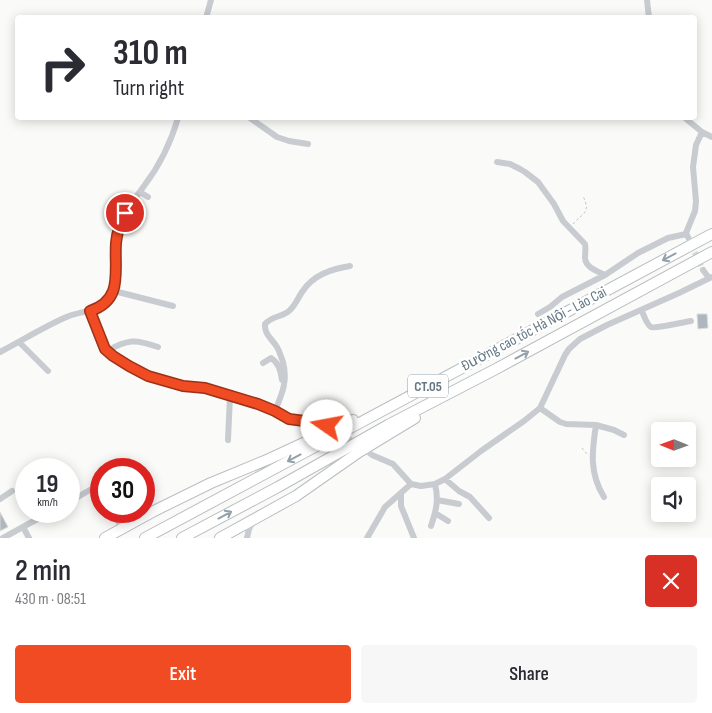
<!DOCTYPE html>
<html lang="en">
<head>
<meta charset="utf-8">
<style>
	:root { --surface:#fff; --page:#f7f7f7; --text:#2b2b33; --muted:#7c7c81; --accent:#f04b22 }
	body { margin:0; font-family:"Sofia Sans Condensed",sans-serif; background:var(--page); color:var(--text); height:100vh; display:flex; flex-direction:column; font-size:19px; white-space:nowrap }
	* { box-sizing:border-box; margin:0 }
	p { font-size:16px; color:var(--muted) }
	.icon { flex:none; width:28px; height:28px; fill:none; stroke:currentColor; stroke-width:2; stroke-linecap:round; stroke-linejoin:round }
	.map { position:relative; height:538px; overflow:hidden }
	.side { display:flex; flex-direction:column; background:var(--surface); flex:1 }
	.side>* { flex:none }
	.guide { position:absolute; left:15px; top:15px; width:682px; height:105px; border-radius:5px; box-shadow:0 2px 12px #0003; background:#fff; color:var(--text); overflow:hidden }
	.needle { width:32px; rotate:271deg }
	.buttons { position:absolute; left:651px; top:422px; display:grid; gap:10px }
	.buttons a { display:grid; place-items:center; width:45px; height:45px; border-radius:5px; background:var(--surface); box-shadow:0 2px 12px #0003; font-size:25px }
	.speed { position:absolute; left:15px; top:458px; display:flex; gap:10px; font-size:25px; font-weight:700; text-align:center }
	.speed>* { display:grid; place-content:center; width:65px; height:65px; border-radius:50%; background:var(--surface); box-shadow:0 2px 12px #0003; line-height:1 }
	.speed small { font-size:12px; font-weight:400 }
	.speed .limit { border:8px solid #d22; background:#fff; color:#111 }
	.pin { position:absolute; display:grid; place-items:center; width:42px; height:42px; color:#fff; margin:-21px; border:2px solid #fff; border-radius:50%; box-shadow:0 1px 5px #0007 }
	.me { position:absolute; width:55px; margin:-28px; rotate:282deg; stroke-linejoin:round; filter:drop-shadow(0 0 4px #0008) }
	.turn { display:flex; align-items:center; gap:18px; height:105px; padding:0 15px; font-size:22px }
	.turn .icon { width:65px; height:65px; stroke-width:2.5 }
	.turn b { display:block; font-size:35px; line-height:42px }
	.round { display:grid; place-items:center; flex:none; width:52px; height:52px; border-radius:5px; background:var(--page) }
	.overview { display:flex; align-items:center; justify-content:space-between; height:85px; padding:0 15px }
	h1 { font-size:30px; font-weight:600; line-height:38px }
	.button { display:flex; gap:10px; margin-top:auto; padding:10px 15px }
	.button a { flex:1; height:58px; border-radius:5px; background:var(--accent); color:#fff; font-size:20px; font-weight:600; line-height:58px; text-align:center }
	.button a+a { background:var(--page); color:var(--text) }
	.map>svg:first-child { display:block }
</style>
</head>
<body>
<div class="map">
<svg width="712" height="538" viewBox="0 0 712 538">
	<rect width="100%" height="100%" fill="#fafaf8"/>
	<!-- building -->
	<path fill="#aeb7bd" stroke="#dcdcda" d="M697,314H707L708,328L698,329Z
		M0,512L8,527L0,531Z"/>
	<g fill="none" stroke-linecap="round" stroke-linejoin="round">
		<!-- minor-tunnel -->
		<path stroke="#d4d9db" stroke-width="6" stroke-dasharray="6 3" stroke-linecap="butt" d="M691,244L703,270
			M339,433L358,445"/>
		<!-- highway casing -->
		<g stroke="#babec1" stroke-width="12">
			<path id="highway" d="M105,538L154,511L211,483L269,459L353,420
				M145,538L712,234
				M182,538L278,487L388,425L494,370L712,252
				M220,538L296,496L359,452L415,418"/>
		</g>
		<!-- path -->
		<path stroke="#c1c4c6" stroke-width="1" stroke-dasharray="2.5 2.5" stroke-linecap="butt" d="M573,224C584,212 591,213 583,196
			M582,448L587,454"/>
		<!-- minor -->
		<path stroke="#c8ccd0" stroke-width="6" d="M647,0L649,18
			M206,18L211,0
			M250,118L277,137L289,141L308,144
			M685,118L702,132L712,137
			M497,162L510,164L520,169L525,172L538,182L554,204L563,221L585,244C586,249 585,253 585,258C586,268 597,271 605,275
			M140,192L148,197
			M689,239L686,233L695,211L696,201L693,167L696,145L702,132
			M703,270L709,278
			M114,291L173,306
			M641,310C644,314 646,324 651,327C656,329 683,322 691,321
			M90,311L99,336L105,349L113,356L129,366L148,376L183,385L205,388L258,404L289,419L320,423L327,426
			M538,314L550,307L562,297L605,275L638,253L668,238L686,234
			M19,342L48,371
			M107,351C128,339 135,339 158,347
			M0,352C21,341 42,328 64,318C78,311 94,313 106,301C124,283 111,251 118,228C123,212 135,199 144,186C160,165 171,142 178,118
			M263,363L271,358C278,362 281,372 282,380
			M540,408L560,422L566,424L596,425L614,430L624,435
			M275,411C282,394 288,381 283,362C281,357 280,352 277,347C272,339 264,334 265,324C272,316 282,317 289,311C295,306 298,298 302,292C313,275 331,269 350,266
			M596,425C592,451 589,473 604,497
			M228,440L230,396
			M367,451L372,455L393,464L411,484L421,486L435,484L445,479L481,451L524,421L540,408L565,355L569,349L580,339L607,325L679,293L712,277
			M445,479L459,491L470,497L489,518
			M401,493V506L414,538
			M0,499L12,491
			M437,500L459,504
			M69,502L95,487H101
			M144,508L154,511
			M113,511L122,528
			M435,513L448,521
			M431,526C436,511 439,500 435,484
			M23,527L29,538
			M3,538L52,511
			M247,538L249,529L253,521
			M367,538L385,507L411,484"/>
		<!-- highway -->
		<use href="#highway" stroke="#fff" stroke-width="10"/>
	</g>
	<!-- one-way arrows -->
	<defs><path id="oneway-shaft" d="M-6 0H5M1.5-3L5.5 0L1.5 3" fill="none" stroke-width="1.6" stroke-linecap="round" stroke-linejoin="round" transform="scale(1.25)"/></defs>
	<g stroke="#92a0aa">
		<use href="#oneway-shaft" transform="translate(669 257) rotate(152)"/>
		<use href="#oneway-shaft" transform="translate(522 355) rotate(-28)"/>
		<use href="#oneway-shaft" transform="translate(294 458) rotate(152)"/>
		<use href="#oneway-shaft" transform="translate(225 515) rotate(-28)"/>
	</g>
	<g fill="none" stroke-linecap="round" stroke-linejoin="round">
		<!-- route casing -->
		<g stroke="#9c3116" stroke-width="12">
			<path id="route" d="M125,213C120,223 117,232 116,243C114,271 124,300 90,311L105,349L113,356L129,366L148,376L183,386L205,388L258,404L275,411L289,419L320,423L327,426"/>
		</g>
		<!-- route -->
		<use href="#route" stroke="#f04b22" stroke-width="9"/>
	</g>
	<g text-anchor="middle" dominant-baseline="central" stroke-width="5" stroke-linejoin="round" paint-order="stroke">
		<!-- shield labels -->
		<rect fill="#fff" stroke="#92a0aa" stroke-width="1" x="408" y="374.5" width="40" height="23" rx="4"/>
		<g font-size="14" font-weight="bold" fill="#637785">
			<text x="428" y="386">CT.05</text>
		</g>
		<!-- street labels -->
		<g font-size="15" fill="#637785" stroke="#fff">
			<text transform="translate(534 329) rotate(-28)">Đường cao tốc Hà Nội - Lào Cai</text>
		</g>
	</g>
</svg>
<div class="buttons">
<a><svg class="needle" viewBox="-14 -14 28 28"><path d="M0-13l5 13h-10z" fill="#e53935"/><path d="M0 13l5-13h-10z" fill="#7c7c81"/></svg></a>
<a><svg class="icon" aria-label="sound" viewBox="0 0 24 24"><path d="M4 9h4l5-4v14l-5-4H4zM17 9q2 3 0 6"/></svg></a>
</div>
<div class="speed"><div>19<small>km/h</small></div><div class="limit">30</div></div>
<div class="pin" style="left:125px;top:213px;background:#d93025"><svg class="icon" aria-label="arrive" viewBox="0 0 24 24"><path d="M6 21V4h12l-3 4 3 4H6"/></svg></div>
<svg class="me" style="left:327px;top:426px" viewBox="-20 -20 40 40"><circle r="19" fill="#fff"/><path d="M0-13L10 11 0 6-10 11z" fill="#f04b22"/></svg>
<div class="guide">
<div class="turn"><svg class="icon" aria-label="right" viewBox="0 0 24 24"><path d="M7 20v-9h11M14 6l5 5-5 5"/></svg><div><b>310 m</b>Turn right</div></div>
</div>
</div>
<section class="side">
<div class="overview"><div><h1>2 min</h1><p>430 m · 08:51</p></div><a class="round" style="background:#d93025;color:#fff"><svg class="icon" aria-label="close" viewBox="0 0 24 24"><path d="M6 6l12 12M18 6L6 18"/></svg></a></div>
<div class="button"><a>Exit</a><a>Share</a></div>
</section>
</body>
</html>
